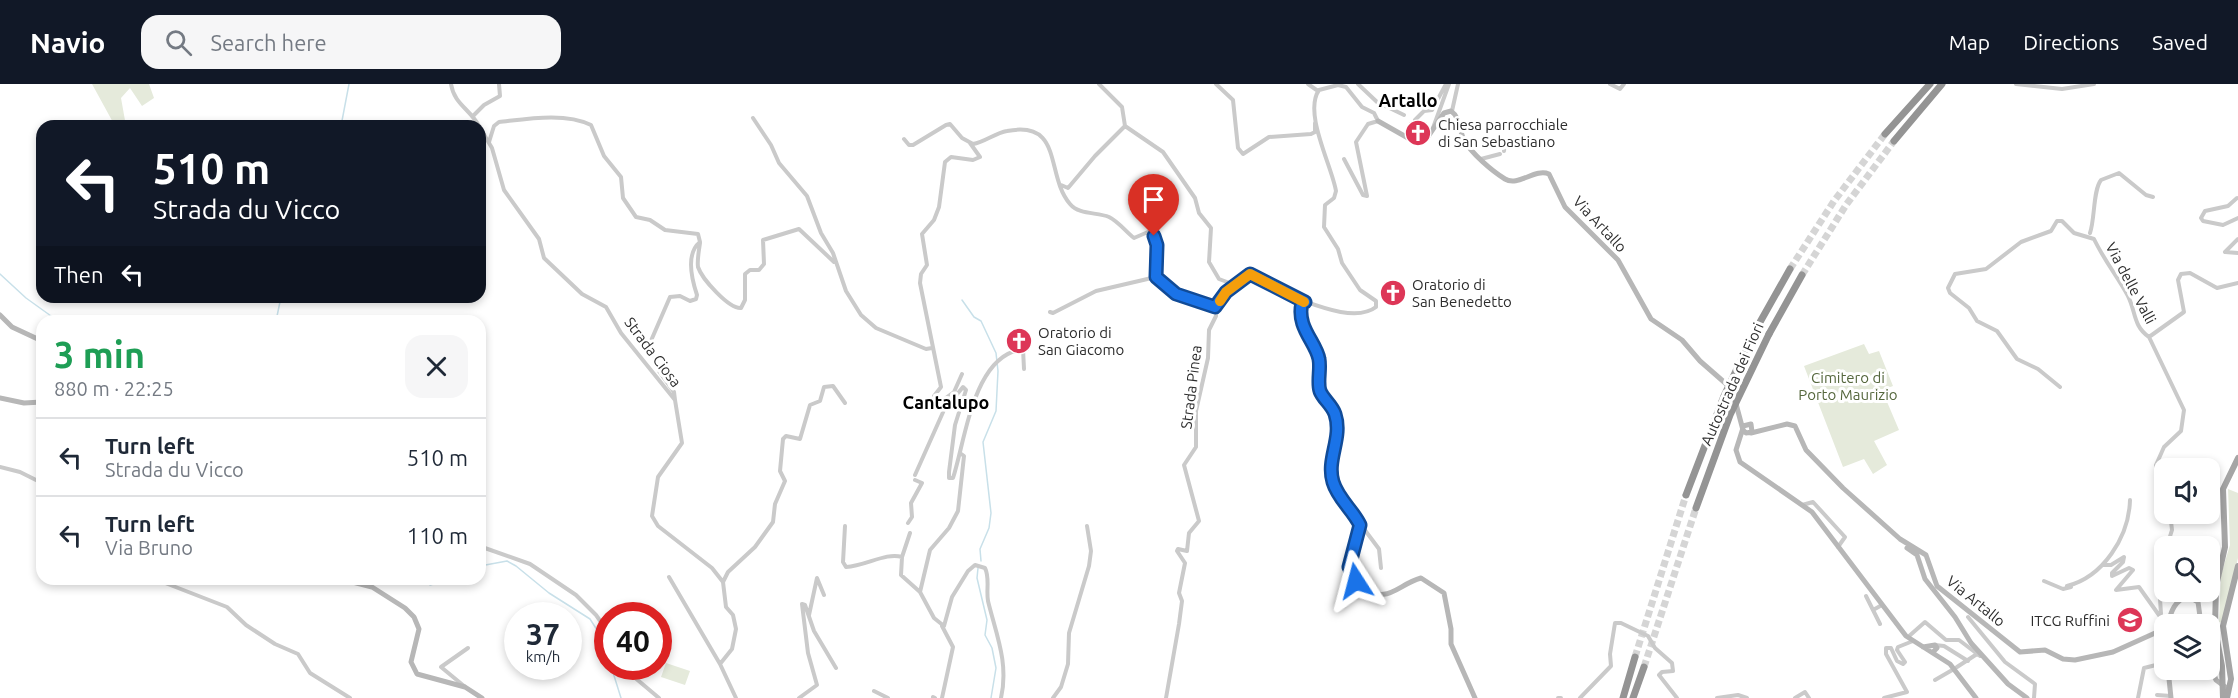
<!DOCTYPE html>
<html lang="en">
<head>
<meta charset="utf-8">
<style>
	:root { --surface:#fff; --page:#f6f6f7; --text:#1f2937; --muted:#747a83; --line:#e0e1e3; --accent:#111827 }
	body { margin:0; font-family:Ubuntu,sans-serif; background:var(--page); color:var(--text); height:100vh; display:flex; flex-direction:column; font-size:22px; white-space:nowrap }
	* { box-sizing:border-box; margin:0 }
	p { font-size:20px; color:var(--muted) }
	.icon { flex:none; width:33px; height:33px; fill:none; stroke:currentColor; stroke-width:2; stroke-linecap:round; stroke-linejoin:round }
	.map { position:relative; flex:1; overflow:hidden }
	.sheet { position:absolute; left:36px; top:231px; width:450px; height:270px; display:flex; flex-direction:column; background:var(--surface); border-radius:18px; box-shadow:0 3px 9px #0003 }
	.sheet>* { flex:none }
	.guide { position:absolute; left:36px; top:36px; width:450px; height:183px; border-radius:18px; box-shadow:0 3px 9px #0003; background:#111827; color:#fff; overflow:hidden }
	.tools { position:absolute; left:2154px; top:374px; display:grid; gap:12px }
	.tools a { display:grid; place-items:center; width:66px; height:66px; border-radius:12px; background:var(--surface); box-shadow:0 3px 9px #0003; font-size:30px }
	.speed { position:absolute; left:504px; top:518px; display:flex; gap:12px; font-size:30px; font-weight:700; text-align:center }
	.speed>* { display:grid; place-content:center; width:78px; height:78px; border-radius:50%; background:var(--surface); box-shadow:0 3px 9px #0003; line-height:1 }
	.speed small { font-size:15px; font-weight:400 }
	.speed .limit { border:9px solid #d22; background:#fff; color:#111 }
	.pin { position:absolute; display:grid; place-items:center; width:51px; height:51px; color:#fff; margin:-62px -26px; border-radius:50% 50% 50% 0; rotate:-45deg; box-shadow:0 0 6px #0007 }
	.pin .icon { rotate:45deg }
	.me { position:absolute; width:66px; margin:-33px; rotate:351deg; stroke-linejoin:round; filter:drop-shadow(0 0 4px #0008) }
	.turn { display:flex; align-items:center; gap:21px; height:126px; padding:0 18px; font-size:27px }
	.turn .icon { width:78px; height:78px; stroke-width:2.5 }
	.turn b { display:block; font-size:42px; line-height:51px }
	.then { display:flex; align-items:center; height:57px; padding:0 18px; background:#0003; gap:12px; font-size:22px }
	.round { display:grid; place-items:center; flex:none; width:63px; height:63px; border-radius:18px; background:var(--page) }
	.overview { display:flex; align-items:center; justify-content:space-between; height:102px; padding:0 18px }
	h1 { font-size:36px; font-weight:600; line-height:45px; color:#1e9e55 }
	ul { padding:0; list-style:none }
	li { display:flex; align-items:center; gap:18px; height:78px; padding:0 18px; border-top:2px solid var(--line) }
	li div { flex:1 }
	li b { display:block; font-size:22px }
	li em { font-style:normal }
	header { display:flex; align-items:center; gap:36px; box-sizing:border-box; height:84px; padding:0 30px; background:var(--accent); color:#fff }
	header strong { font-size:28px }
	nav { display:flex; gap:33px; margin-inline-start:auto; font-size:21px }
	.search { width:420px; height:54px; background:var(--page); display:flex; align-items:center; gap:15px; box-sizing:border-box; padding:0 21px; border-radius:18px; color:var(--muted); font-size:22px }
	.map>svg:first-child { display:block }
</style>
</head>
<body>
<header>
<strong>Navio</strong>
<div class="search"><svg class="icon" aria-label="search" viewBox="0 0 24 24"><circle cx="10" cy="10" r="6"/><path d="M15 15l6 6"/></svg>Search here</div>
<nav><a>Map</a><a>Directions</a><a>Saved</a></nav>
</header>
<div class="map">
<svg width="2238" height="614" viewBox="0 0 2238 614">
	<rect width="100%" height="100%" fill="#fff"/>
	<!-- green -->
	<path fill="#e5eadb" d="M92,0H149L154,14L142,22L130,4L121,14L126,42H115Z
		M1864,260L1869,270L1879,267L1893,302L1882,306L1899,346L1874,357L1887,381L1873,390L1864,375L1843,383L1804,282Z
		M2228,405L2238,409V474L2222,539L2219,538L2221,491L2230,461Z
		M666,579L690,587L685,601L661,593Z"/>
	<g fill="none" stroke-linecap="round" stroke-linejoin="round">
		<!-- stream -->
		<path stroke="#c8e0e9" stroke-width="1.5" d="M341,42L349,0
			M0,190L26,214L58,237
			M962,216L974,233L981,237L996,269L998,287L996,327L983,358L991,429L989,444L980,465L981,477
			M276,237L281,213
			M480,482L507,477L516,482L549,509L590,535L608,563
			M978,484L977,494L987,536L985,551L992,564L996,584L991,614
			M421,495L430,501L452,495
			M611,582L621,614"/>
		<!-- highway-tunnel -->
		<path stroke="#d5d5d5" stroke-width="7" stroke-dasharray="7 3.5" stroke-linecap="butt" d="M1790,185L1834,117L1885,50
			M1802,191L1846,121L1894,57
			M1635,573L1686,411
			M1644,583L1696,424"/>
		<!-- street -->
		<path stroke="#cacaca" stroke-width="4" d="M451,0C454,20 470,25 479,42
			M1099,0L1122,23L1125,42L1163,68L1195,114L1199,129L1211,144L1209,178L1219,195L1235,201
			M1216,0L1233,16L1238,64L1243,70L1269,53L1311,50L1315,48V39
			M1308,0L1318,7
			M1358,0L1377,18L1404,31
			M1610,0L1620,5L1624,0
			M2016,0L2062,5L2094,0
			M1424,27L1432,26L1446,0
			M1452,27L1458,0
			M474,31L484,21L500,12L499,0
			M753,34L771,61L779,79L807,112L821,149L833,169L846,207L861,231L876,244L926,265L932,264
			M1415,36L1423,28
			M480,44L492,64L504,106L539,155L544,174L582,210L606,223L621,249L675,316L682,359L658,393L652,432L658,442L712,484L723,498L726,523L733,531L736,545L732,565L720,580L736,614
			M1433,44L1449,0
			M904,55L909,61H913L946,41L950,40L962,54L973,60C985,58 995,49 1007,47C1064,36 1045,91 1070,120C1079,131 1097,128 1109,133C1119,138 1125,147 1134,154L1148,148C1162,156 1157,179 1156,193
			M489,58L494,42L499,38C526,35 565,28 591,41L604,72L621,93L623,114L636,133L650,136L665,146L698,150L700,158C685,170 692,196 697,211L696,215L690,217L680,212L670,213L650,259L659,287L674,308L675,316
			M1504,67L1505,58
			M1481,75L1500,70
			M1061,101L1068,104L1095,72L1125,42
			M2237,114L2228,122L2205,127L2201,134L2203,137L2223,141L2238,134
			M2090,149C2095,135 2093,106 2101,96L2119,89L2146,111L2153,113
			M2238,155L2225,168L2238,169
			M700,159C699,166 697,176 698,183C702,195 729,225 741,224L745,216V190L750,186H759L764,180L763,156L799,145L834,178
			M1156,193L1177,209L1215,223L1226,208L1250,190C1270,195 1285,211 1304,217C1323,224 1358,237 1376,223V217L1360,206L1342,179L1338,165L1324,143L1325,121L1334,114L1336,107C1332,82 1303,29 1319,6L1338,1L1346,3L1362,23L1374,29L1378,37L1368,40L1356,58L1367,112L1363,111L1344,75
			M1305,218L1301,224L1305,250L1319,274L1320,306L1332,323L1338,340L1332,371L1333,397L1338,410L1379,465L1381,484
			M1050,228L1053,229L1096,207L1156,193
			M1023,265L1024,285
			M2060,303L2038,285L2017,275L1997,247L1977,237L1969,224L1950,209L1948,204L1955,190L1986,185L2021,158L2051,147L2057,137H2062L2074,149L2094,155C2104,176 2117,192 2128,212C2136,228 2133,242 2149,253
			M935,311L943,316L954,308L962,290
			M945,325L934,312L941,303L920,199L921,190L927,181L922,150L934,136L939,123L945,78L951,73L973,76L980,73L970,59
			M960,369L964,372L958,427L949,444L930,466L920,508L934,534L944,542L952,513L968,487L975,481L985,484C990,494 986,506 988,517C996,550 1009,579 1001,614
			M0,383L20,388L42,399
			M915,391L944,326L963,303L966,306L955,341L949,388V394H953C966,354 974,266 1027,265
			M2164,413L2156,381L2164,363L2181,347L2184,326L2149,253L2184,228L2178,196L2181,190L2190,189L2217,204L2238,199
			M1802,421L1813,418L1845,453L1838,463
			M908,439L912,433L911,419L922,399L915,396
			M845,442L843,478L846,483C866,482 886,468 902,473
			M910,449L902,473L901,491L920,508
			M2167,462L2172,446L2170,429
			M482,463L530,480L576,511L596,531L608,548
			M2104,481H2111L2124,473L2123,478L2112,489V492L2129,484L2133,486L2116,506L2139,503L2161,534
			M669,493L720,580
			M155,495L227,523L246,541L275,560L298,570L310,589L350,614
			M2044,497L2063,505L2071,503
			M723,498L728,488L755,463L773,438L775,420L785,397L780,387L783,355L786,352L800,355L810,321L820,317L824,303L833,302L845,319
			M2067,502C2103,493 2129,453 2130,416
			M1866,512L1873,526L1882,521
			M1873,526L1880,540
			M809,531L817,494L824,511
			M1968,533L2005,578L2035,600L2034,614
			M2162,546L2159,499L2164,470
			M1908,553L1925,538L1946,556H1959L1980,572
			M1935,561L1944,562L1968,577
			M621,582L659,614
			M1957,583L1977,570
			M1935,596L1954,585
			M464,602L441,583L468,564
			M874,607L888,614
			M2157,611L2171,612
			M933,613L935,614
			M799,614L817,601L808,569L802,520L805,521L814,547L836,584
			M942,614L953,563L942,542
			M1053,614L1061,603L1068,580L1069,549L1089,482L1091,467L1087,442
			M1166,614L1179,540L1182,517L1179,509L1185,479L1177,467L1178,465L1187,467L1189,449L1199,437L1184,381L1196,363V327L1208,274L1209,246L1216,232L1215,223
			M1558,614H1561
			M1580,614L1611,582L1610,570L1615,539H1621L1648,552L1655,564L1672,579L1673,587L1662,588L1659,591L1677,614
			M1717,614L1738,611L1747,614
			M1795,614L1805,608L1809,614
			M1884,614L1907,608L1886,570V564H1891L1897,577L1903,580L1905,578L1897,566L1898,563L1913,557
			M2138,614L2144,584L2164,579"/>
		<!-- secondary -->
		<path stroke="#b7b7b7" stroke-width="5" d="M1378,37L1408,54L1420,58L1427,54L1444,29L1451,27C1460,33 1459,46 1464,56C1471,69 1492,87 1505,95C1518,103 1535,84 1549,90L1565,123L1618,176L1651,235L1682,256L1700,277L1732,305L1743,346L1746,349L1752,348L1751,340L1743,342
			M0,231L12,243L42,257
			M0,314L24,319L42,318
			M1743,344L1736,366L1740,378L1812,428L1906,552L1950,580L1976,614
			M1751,349L1787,340L1795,342L1806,366L1843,404L1900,455L1926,471L1937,502L2020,568L2045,566L2063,575L2075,576L2113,568L2164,545
			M1360,441C1359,455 1348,468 1349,482C1349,490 1355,497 1361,502C1388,522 1396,501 1421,494L1444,509L1451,545V560L1475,614
			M1907,464L1917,471L1925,495L1955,533L1971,559L2008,600L2027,614
			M341,495L372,503L405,524L414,533L419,545L411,578L417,590L465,603L482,614
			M2168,540C2171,527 2175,516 2188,512L2198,518L2201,540
			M2162,546L2164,562
			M1923,563L1935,561L1937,564L1933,568
			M2210,580L2216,596L2228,605
			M2168,585L2171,614"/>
		<!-- primary -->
		<path stroke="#a5a5a5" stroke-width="6" d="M2223,614L2222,582L2215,545L2216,502L2225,463L2223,405L2238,374
			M2227,614L2231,595L2223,542L2238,482"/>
		<!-- highway -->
		<path stroke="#949494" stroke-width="7" d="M1885,50L1930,0
			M1894,57L1942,0
			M1755,247L1790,185
			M1769,250L1802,191
			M1623,614L1635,573
			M1633,614L1644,583"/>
		<!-- highway-bridge -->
		<path stroke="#949494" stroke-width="7" d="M1686,411L1724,312L1755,247
			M1696,424L1730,331L1769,250"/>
	</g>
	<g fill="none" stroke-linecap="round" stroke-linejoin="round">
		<!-- route casing -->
		<g stroke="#114b97" stroke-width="15">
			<path id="route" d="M1154,152L1157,161L1156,193L1176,210L1215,223L1226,208L1250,190L1305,218L1302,219C1296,243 1316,258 1319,275C1321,285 1317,298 1320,307C1323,315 1332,321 1335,330C1343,354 1326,375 1333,398C1338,415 1353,426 1360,441L1349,483L1356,497"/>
		</g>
		<!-- route -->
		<use href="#route" stroke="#1a73e8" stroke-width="10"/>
		<!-- slow -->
		<path stroke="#f59e0b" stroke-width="10" d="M1220,217L1226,208L1250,190L1304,218"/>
	</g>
	<!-- icons -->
	<defs>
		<g id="church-disc" transform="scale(1.35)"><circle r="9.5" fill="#dd3657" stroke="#fff"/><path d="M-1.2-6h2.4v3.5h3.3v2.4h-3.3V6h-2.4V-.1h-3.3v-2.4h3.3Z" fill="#fff"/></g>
		<g id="university-disc" transform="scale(1.35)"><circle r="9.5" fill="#dd3657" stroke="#fff"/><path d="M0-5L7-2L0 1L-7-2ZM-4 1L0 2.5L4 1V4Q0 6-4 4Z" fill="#fff"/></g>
	</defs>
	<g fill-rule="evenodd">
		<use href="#church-disc" x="1418" y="49"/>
		<use href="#church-disc" x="1393" y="209"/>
		<use href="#church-disc" x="1019" y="257"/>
		<use href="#university-disc" x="2130" y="536"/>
	</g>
	<g text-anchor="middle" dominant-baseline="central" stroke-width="6" stroke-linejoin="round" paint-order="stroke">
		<!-- poi labels -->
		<g font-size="15" fill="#2d2d2d" stroke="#fff" text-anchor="start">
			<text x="1438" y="40">Chiesa parrocchiale<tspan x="1438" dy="17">di San Sebastiano</tspan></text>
			<text x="1412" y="200">Oratorio di<tspan x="1412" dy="17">San Benedetto</tspan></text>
			<text x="1038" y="248">Oratorio di<tspan x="1038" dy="17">San Giacomo</tspan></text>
			<text x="2110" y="536" text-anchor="end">ITCG Ruffini</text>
		</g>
		<!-- street labels -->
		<g font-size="15" fill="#2d2d2d" stroke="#fff">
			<text transform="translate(1600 140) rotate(47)">Via Artallo</text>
			<text transform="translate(2131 199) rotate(62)">Via delle Valli</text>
			<text transform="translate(653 268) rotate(53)">Strada Ciosa</text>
			<text transform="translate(1732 300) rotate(-66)">Autostrada dei Fiori</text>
			<text transform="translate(1191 303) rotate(-83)">Strada Pinea</text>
			<text transform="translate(1976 517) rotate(39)">Via Artallo</text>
		</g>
		<!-- park labels -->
		<g font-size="15" fill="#55673d" stroke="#fff">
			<text x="1848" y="293">Cimitero di<tspan x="1848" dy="17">Porto Maurizio</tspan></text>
		</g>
		<!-- quarter labels -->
		<g font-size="18" font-weight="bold" fill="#000" stroke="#fff">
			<text x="1408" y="16">Artallo</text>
			<text x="946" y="318">Cantalupo</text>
		</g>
	</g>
</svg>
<div class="tools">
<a><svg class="icon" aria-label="sound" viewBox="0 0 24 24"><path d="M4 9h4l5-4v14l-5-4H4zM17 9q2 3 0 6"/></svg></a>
<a><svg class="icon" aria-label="search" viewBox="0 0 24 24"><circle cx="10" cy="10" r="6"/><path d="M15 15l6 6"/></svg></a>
<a><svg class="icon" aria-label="layers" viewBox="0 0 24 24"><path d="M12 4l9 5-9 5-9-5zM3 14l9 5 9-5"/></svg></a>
</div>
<div class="speed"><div>37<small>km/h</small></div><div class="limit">40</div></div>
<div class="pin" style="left:1154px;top:152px;background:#d93025"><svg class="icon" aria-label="arrive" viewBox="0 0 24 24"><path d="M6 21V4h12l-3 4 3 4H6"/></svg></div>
<svg class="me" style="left:1356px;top:497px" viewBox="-20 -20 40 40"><path d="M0-17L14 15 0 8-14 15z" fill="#1a73e8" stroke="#fff" stroke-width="4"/></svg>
<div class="guide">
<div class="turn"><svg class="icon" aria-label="left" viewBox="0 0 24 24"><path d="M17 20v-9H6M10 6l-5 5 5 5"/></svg><div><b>510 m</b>Strada du Vicco</div></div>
<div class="then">Then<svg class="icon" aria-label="left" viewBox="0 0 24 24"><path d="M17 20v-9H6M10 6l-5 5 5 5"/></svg></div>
</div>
<section class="sheet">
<div class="overview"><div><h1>3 min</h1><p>880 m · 22:25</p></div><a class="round"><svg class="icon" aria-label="close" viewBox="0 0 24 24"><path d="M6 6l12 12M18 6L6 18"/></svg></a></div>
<ul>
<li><svg class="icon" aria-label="left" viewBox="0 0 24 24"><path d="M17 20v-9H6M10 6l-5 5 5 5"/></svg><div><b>Turn left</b><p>Strada du Vicco</p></div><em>510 m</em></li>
<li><svg class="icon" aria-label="left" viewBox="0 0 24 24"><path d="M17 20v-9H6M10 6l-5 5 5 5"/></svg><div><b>Turn left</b><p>Via Bruno</p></div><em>110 m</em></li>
</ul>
</section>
</div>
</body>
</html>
